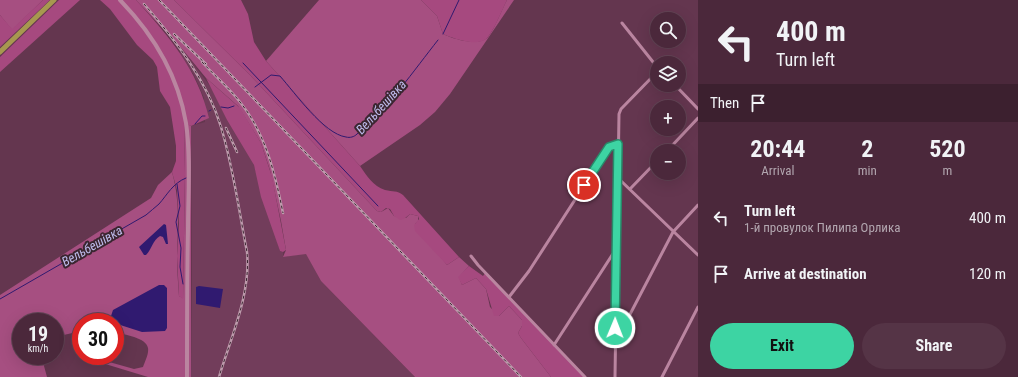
<!DOCTYPE html>
<html lang="en">
<head>
<meta charset="utf-8">
<style>
	:root { --surface:#4b283b; --page:#553446; --text:#f1f3f6; --muted:#b2a6af; --line:#624455; --accent:#3dd4a3 }
	body { margin:0; font-family:"Roboto Condensed",sans-serif; background:var(--page); color:var(--text); height:100vh; display:flex; flex-direction:column; font-size:15px; white-space:nowrap }
	* { box-sizing:border-box; margin:0 }
	p { font-size:13px; color:var(--muted) }
	.icon { flex:none; width:22px; height:22px; fill:none; stroke:currentColor; stroke-width:2; stroke-linecap:round; stroke-linejoin:round }
	.map { position:relative; flex:1; overflow:hidden }
	.details { display:flex; flex-direction:column; background:var(--surface); width:320px }
	.details>* { flex:none }
	.guide { background:#4b283b; color:var(--text); overflow:hidden }
	.buttons { position:absolute; left:650px; top:12px; display:grid; gap:8px }
	.buttons a { display:grid; place-items:center; width:36px; height:36px; border-radius:50%; background:var(--surface); box-shadow:0 4px 16px #0002,0 0 0 1px var(--line); font-size:20px }
	.speed { position:absolute; left:12px; top:313px; display:flex; gap:8px; font-size:20px; font-weight:700; text-align:center }
	.speed>* { display:grid; place-content:center; width:52px; height:52px; border-radius:50%; background:var(--surface); box-shadow:0 4px 16px #0002,0 0 0 1px var(--line); line-height:1 }
	.speed small { font-size:10px; font-weight:400 }
	.speed .limit { border:6px solid #d22; background:#fff; color:#111 }
	.pin { position:absolute; display:grid; place-items:center; width:34px; height:34px; color:#fff; margin:-17px; border:2px solid #fff; border-radius:50%; box-shadow:0 1px 4px #0007 }
	.me { position:absolute; width:44px; margin:-22px; rotate:1deg; stroke-linejoin:round; filter:drop-shadow(0 0 3px #0008) }
	.turn { display:flex; align-items:center; gap:14px; height:84px; padding:0 12px; font-size:18px }
	.turn .icon { width:52px; height:52px; stroke-width:2.5 }
	.turn b { display:block; font-size:28px; line-height:34px }
	.then { display:flex; align-items:center; height:38px; padding:0 12px; background:#0003; gap:8px; font-size:15px }
	.eta { display:flex; justify-content:space-evenly; align-items:center; height:68px; text-align:center }
	.eta b { font-size:24px; font-weight:700; line-height:28px }
	.button { display:flex; gap:8px; margin-top:auto; padding:8px 12px }
	.button a { flex:1; height:46px; border-radius:24px; background:var(--accent); color:#111; font-size:16px; font-weight:700; line-height:46px; text-align:center }
	.button a+a { background:var(--page); color:var(--text) }
	ul { padding:0; list-style:none }
	li { display:flex; align-items:center; gap:12px; height:56px; padding:0 12px }
	li div { flex:1 }
	li b { display:block; font-size:15px }
	li em { font-style:normal }
	main { display:flex; flex:1; min-height:0 }
	.map>svg:first-child { display:block }
</style>
</head>
<body>
<main>
<div class="map">
<svg width="698" height="377" viewBox="0 0 698 377">
	<rect width="100%" height="100%" fill="#64364f"/>
	<!-- built -->
	<path fill="#723d5b" d="M183,50L213,90L227,120L253,162L280,251L283,252V257L306,253L321,281L415,377H191L192,274L191,126L205,122L204,98L194,75L179,53Z"/>
	<!-- green -->
	<path fill="#a64f81" d="M0,0H43L12,30L0,15Z
		M136,0H174L250,75L377,211L381,212L388,208L394,216L406,218L410,214L418,216V221L415,224L447,265L459,257L469,266L459,277L462,285L476,278L486,289L490,307L499,316L509,306L522,320V326L518,333L521,338L551,377H415L321,281L306,254L283,257L286,250L281,221L270,170L261,143L238,106L206,78L183,50Z
		M319,0H421L437,16L443,34C453,39 479,47 488,37C496,26 501,11 507,0H514L450,94L435,112L420,125L360,166L266,61Z
		M184,122L191,126V377H148L79,356L81,354V356H88L134,369L143,367C145,361 149,354 148,348C146,337 124,335 115,332V322H81V331L55,337V322H21V356H46L44,366L47,377H0V295L151,198L158,185L172,172C180,200 178,227 177,255C177,269 178,283 179,296L183,298L185,173Z"/>
	<!-- forest -->
	<path fill="#a6497f" d="M43,0H50L0,47V15L12,29Z
		M59,0H80L0,72V57Z
		M100,0H136C169,36 198,70 209,118L191,126L184,123L185,173L183,299L179,296L177,256L179,224L177,190L172,172L176,161V146L170,107L160,91L157,67L153,60L137,45L110,9Z
		M174,0H241L248,14L254,42L266,61L360,166C367,176 373,186 385,190C393,192 397,190 403,195L459,257L447,265L415,231L414,225L419,219L418,216L410,214L404,219L400,220L394,216L390,209L386,208L381,212L377,211L250,75Z
		M421,0H507C502,10 493,33 486,39C476,47 452,38 443,34L437,16Z
		M206,78L240,108L261,143L272,177L286,250L283,252L280,251L261,197L254,165L227,120Z
		M469,266L483,276L486,272L585,377H551L521,338L518,333L522,326V320L509,306L499,316H494L486,289L476,278L462,285L458,277Z"/>
	<!-- water -->
	<path fill="#301a70" d="M164,224L166,225L168,244H166L163,237L160,236C152,241 152,249 146,255H144L139,247Z
		M159,285H164L167,288V328L165,331L142,332L111,322L110,319L113,310Z
		M199,286L223,289L220,308L196,304V287Z"/>
	<g fill="none" stroke-linecap="round" stroke-linejoin="round">
		<!-- stream -->
		<path stroke="#301a70" stroke-width="1" d="M443,34L459,0
			M243,63L378,206
			M255,87L271,75L280,76C295,93 324,134 346,137C350,138 354,137 357,134C385,112 415,69 438,40
			M221,107L228,108L234,106
			M209,111L211,110
			M195,124L202,116H205
			M177,184L180,206L176,222L181,248L180,267L183,284
			M0,299L146,215C150,211 155,208 159,204C167,195 173,183 186,178"/>
		<!-- minor -->
		<path stroke="#ba85a0" stroke-width="3" d="M622,23L657,67
			M675,85L698,109
			M667,151L698,118
			M619,179L698,255
			M630,189L657,161
			M471,256L478,265L585,377
			M509,297L529,271L609,147L618,144
			M615,343L673,232L698,205
			M554,345L616,249
			M615,377L619,114L621,109L657,72
			M662,377L698,307"/>
		<!-- tertiary -->
		<path stroke="#ba85a0" stroke-width="4" d="M120,0C153,34 178,75 186,123C191,156 188,195 188,229C187,278 187,328 187,377"/>
		<!-- trunk -->
		<path stroke="#a7984f" stroke-width="5" d="M0,52L54,0"/>
		<!-- rail casing -->
		<g stroke="#bd9bac" stroke-width="2.5">
			<path id="rail" d="M159,0L521,377
				M144,4C175,40 207,80 221,127C233,166 239,211 247,252C251,294 231,337 219,377
				M174,34L206,64
				M202,62C215,76 229,88 240,102C266,134 275,174 283,213
				M226,128L237,152"/>
		</g>
		<!-- rail -->
		<use href="#rail" stroke="#3b2631" stroke-width="1" stroke-dasharray="3" stroke-linecap="butt"/>
	</g>
	<g fill="none" stroke-linecap="round" stroke-linejoin="round">
		<!-- route casing -->
		<g stroke="#288a6a" stroke-width="10">
			<path id="route" d="M584,185L609,147L618,144L615,328"/>
		</g>
		<!-- route -->
		<use href="#route" stroke="#3dd4a3" stroke-width="7"/>
	</g>
	<g text-anchor="middle" dominant-baseline="central" stroke-width="4" stroke-linejoin="round" paint-order="stroke">
		<!-- water labels -->
		<g font-size="13" font-style="italic" fill="#bebcec" stroke="#3b2631">
			<text transform="translate(381 107) rotate(-48)">Вельбешівка</text>
			<text transform="translate(92 246) rotate(-30)">Вельбешівка</text>
		</g>
	</g>
</svg>
<div class="buttons">
<a><svg class="icon" aria-label="search" viewBox="0 0 24 24"><circle cx="10" cy="10" r="6"/><path d="M15 15l6 6"/></svg></a>
<a><svg class="icon" aria-label="layers" viewBox="0 0 24 24"><path d="M12 4l9 5-9 5-9-5zM3 14l9 5 9-5"/></svg></a>
<a>+</a>
<a>−</a>
</div>
<div class="speed"><div>19<small>km/h</small></div><div class="limit">30</div></div>
<div class="pin" style="left:584px;top:185px;background:#d93025"><svg class="icon" aria-label="arrive" viewBox="0 0 24 24"><path d="M6 21V4h12l-3 4 3 4H6"/></svg></div>
<svg class="me" style="left:615px;top:328px" viewBox="-20 -20 40 40"><circle r="17" fill="#3dd4a3" stroke="#fff" stroke-width="3"/><path d="M0-11L8 9 0 5-8 9z" fill="#fff"/></svg>
</div>
<section class="details">
<div class="guide">
<div class="turn"><svg class="icon" aria-label="left" viewBox="0 0 24 24"><path d="M17 20v-9H6M10 6l-5 5 5 5"/></svg><div><b>400 m</b>Turn left</div></div>
<div class="then">Then<svg class="icon" aria-label="arrive" viewBox="0 0 24 24"><path d="M6 21V4h12l-3 4 3 4H6"/></svg></div>
</div>
<div class="eta">
<div><b>20:44</b><p>Arrival</p></div>
<div><b>2</b><p>min</p></div>
<div><b>520</b><p>m</p></div>
</div>
<ul>
<li><svg class="icon" aria-label="left" viewBox="0 0 24 24"><path d="M17 20v-9H6M10 6l-5 5 5 5"/></svg><div><b>Turn left</b><p>1-й провулок Пилипа Орлика</p></div><em>400 m</em></li>
<li><svg class="icon" aria-label="arrive" viewBox="0 0 24 24"><path d="M6 21V4h12l-3 4 3 4H6"/></svg><div><b>Arrive at destination</b></div><em>120 m</em></li>
</ul>
<div class="button"><a>Exit</a><a>Share</a></div>
</section>
</main>
</body>
</html>
